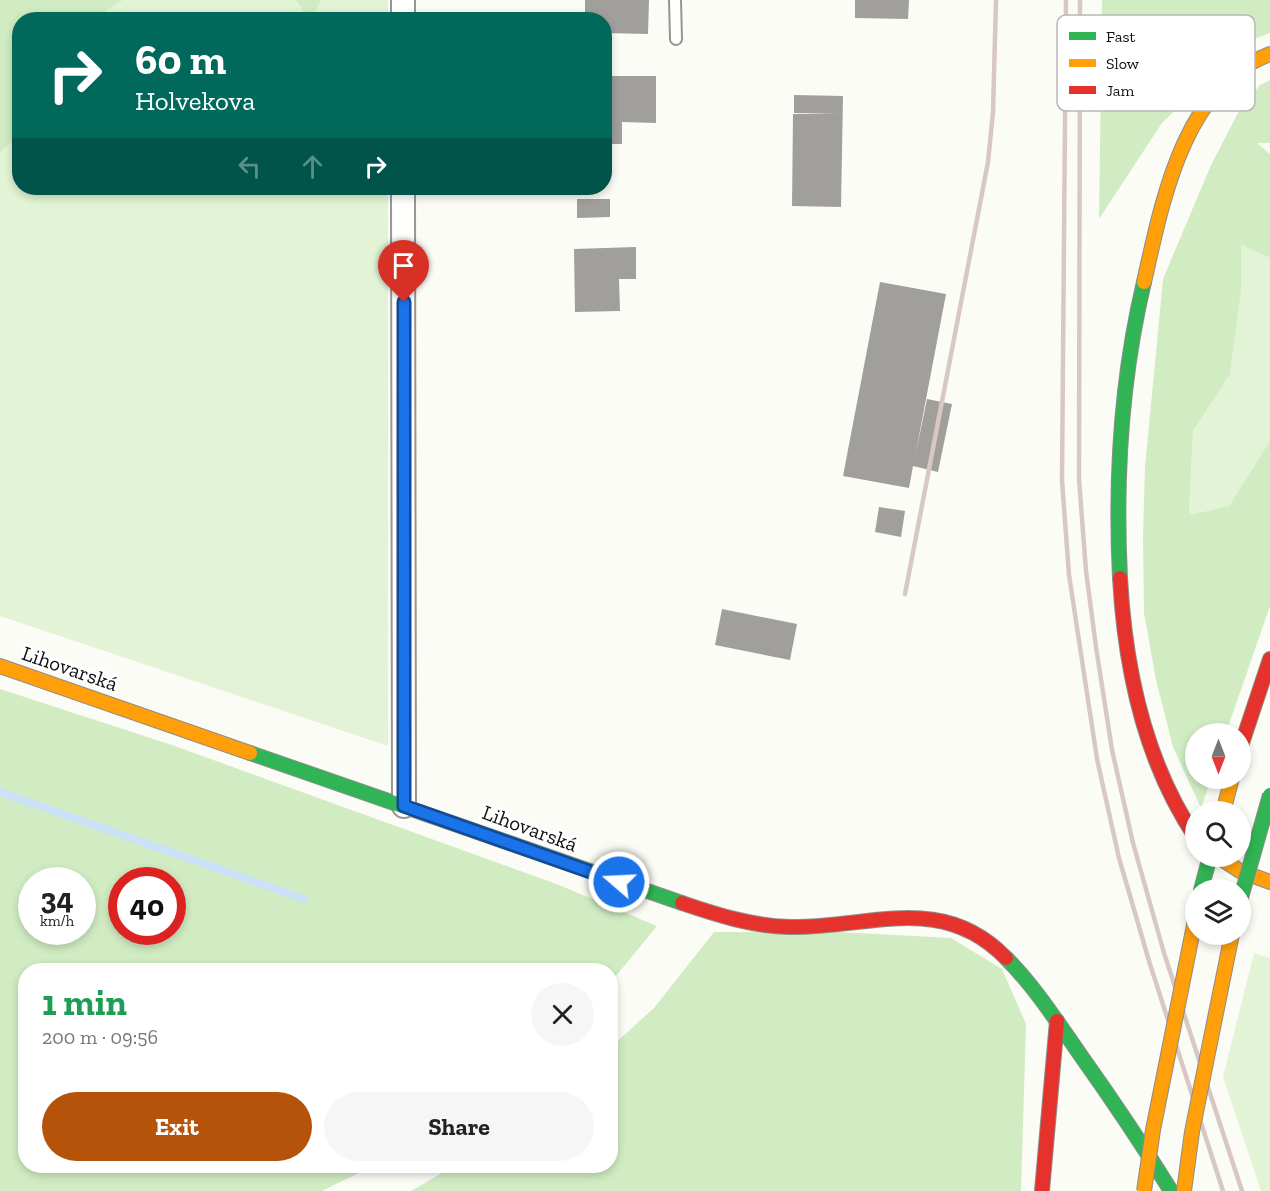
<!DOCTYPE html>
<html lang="en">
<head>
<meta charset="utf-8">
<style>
	:root { --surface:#fff; --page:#f6f6f6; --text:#222; --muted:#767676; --accent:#b45309 }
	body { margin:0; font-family:"Zilla Slab",serif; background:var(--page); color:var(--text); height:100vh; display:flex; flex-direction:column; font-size:22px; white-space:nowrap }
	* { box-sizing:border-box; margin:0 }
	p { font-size:20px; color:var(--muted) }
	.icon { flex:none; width:33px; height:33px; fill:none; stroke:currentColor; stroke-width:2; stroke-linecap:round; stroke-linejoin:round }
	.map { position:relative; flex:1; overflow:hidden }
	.panel { position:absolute; left:18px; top:963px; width:600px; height:210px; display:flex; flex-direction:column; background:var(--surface); border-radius:24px; box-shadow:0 3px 9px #0003 }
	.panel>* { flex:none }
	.banner { position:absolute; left:12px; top:12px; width:600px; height:183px; border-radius:24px; box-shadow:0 3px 9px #0003; background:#00695c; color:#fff; overflow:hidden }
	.needle { width:39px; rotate:180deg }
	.controls { position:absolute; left:1185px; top:723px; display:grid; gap:12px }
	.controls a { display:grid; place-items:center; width:66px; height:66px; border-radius:50%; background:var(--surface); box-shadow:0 3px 9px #0003; font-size:30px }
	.speed { position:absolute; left:18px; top:867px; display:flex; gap:12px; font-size:30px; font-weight:700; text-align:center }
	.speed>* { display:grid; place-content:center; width:78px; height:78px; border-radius:50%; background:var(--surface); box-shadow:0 3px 9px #0003; line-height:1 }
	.speed small { font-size:15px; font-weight:400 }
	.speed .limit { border:9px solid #d22; background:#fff; color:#111 }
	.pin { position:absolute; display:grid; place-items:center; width:51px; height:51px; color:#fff; margin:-62px -26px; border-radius:50% 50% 50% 0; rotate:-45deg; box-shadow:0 0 6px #0007 }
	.pin .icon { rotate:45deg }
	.me { position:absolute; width:66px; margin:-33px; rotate:289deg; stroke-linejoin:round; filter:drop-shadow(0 0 4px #0008) }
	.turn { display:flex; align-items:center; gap:21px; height:126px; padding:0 24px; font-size:27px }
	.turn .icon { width:78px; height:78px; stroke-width:2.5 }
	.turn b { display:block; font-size:42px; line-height:51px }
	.lanes { display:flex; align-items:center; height:57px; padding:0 24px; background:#0003; justify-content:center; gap:30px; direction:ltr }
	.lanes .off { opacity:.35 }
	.round { display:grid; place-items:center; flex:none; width:63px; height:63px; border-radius:32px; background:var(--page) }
	.headline { display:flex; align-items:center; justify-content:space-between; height:102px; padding:0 24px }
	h1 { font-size:36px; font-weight:700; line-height:45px; color:#1e9e55 }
	.button { display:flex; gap:12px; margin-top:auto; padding:12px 24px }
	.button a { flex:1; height:69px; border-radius:36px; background:var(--accent); color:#fff; font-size:24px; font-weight:700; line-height:69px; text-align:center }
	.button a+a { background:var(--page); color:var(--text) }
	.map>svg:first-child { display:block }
</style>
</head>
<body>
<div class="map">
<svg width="1270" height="1191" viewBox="0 0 1270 1191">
	<rect width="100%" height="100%" fill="#fcfcf6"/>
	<!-- green -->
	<path fill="#e2f4d5" d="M0,0H388V19L20,20V188H388V746L0,616Z
		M1241,245L1270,258V441L1229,506L1189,515L1193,431L1230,374L1241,292Z
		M1254,953L1270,958V1191H1261L1223,1077Z"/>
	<!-- forest -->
	<path fill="#d1ecc2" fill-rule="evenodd" d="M0,0H123L106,10L102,19L20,20L19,136L0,152Z
		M296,0H321L310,20Z
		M1102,0H1270V33L1244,43L1162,123L1099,219Z
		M1270,80V143H1257L1270,154V258L1241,245V292L1230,374L1193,431L1189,515L1229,506L1270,441V606L1226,733L1196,734V778L1211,779L1201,808L1173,747L1156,680L1144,613L1143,537L1145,467L1163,279L1211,165L1238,113L1260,85Z
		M0,689L172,745L559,885L657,926L611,982L610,970H26V1166H373L322,1191H0ZM82,880V932H32V880ZM172,880V932H122V880Z
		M714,932H839L951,938L1002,969L1026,1024L1021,1191H411L454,1166H610L611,1047L654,1008Z"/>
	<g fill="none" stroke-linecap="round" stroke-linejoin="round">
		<!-- stream -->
		<path stroke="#cae1f8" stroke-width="8" d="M0,792L304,899"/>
	</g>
	<!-- building -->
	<path fill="#a09f9b" d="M585,0H649L648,34L604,33V20H598V16H585Z
		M855,0H909L908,19L855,18Z
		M604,76H656V123L622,122V144H604Z
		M794,95L843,96L841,207L792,206L793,114H839L794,113Z
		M577,199H610V217L577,218Z
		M636,247V279H619L620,311L575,312L574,249Z
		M880,282L946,294L915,457L927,399L952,404L938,472L913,466L909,488L843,476Z
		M879,507L905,511L901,537L875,532Z
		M722,609L797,624L790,660L715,645Z"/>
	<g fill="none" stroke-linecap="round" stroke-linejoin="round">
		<!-- lane casing -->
		<g stroke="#969694" stroke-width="14">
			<path id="lane" d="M675,0L676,39"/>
		</g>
		<!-- street casing -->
		<g stroke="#969694" stroke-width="26">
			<path id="street" d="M403,0V20
				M403,188L404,806"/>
		</g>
		<!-- fast casing -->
		<g stroke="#8d8d8a" stroke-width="16">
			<path id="fast" d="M1120,578C1115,479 1121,379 1144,282
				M250,753L682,903
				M1201,890L1210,856
				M1006,958C1034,986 1056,1020 1079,1053C1111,1098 1142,1144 1171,1191"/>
		</g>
		<!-- slow casing -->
		<g stroke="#8d8d8a" stroke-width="16">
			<path id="slow" d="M1144,282C1162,203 1183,86 1270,54
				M0,666L250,753
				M1223,812L1232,778
				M1217,856L1240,871L1270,882"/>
		</g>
		<!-- jam casing -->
		<g stroke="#8d8d8a" stroke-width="16">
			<path id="jam" d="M1120,578C1125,669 1144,761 1196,838
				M1240,749L1270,659
				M682,903C717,915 752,926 789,927C868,929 941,891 1006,958
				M1042,1191L1057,1021"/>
		</g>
		<!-- lane -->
		<use href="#lane" stroke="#fffffe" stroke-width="10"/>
		<!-- street -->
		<use href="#street" stroke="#fffffe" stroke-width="22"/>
		<!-- fast -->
		<use href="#fast" stroke="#30b455" stroke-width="14"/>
		<!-- slow -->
		<use href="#slow" stroke="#ff9f0a" stroke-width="14"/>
		<!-- jam -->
		<use href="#jam" stroke="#e5322d" stroke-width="14"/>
		<!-- rail -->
		<path stroke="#d9c7c4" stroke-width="4.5" d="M1066,0L1062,480L1069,575L1097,759L1119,858L1149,961L1223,1191
			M1080,0L1079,479L1086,571L1096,647L1112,750L1133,843L1164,953L1242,1191
			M905,594L988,162L993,112L996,0"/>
		<!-- fast-bridge casing -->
		<g stroke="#8d8d8a" stroke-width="16" stroke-linecap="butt">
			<path id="fast-bridge" d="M1240,901L1270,795"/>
		</g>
		<!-- slow-bridge casing -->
		<g stroke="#8d8d8a" stroke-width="16" stroke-linecap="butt">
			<path id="slow-bridge" d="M1144,1191L1153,1130L1196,915
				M1184,1191L1192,1132L1232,934"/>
		</g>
		<!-- fast-bridge -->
		<use href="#fast-bridge" stroke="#30b455" stroke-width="14"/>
		<!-- slow-bridge -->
		<use href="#slow-bridge" stroke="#ff9f0a" stroke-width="14"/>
	</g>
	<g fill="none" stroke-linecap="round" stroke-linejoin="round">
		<!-- route casing -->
		<g stroke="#114b97" stroke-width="15">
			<path id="route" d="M404,302V806L619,882"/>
		</g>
		<!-- route -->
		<use href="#route" stroke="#1a73e8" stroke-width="10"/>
	</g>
	<g text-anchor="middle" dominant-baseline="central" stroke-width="6" stroke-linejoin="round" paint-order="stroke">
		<!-- street labels -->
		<g font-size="21" fill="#101010" stroke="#fff">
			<text transform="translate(70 668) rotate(19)">Lihovarská</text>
			<text transform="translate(530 828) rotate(20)">Lihovarská</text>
		</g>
	</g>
	<!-- legend -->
	<rect x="1057" y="15" width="198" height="96" rx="9" fill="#fff" stroke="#b7b7b7" stroke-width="1.5"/>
	<rect x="1069" y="32" width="27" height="8" fill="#30b455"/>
	<rect x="1069" y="59" width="27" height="8" fill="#ff9f0a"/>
	<rect x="1069" y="86" width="27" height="8" fill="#e5322d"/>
	<g font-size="16" fill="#101010">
		<text x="1106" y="42">Fast</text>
		<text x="1106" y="69">Slow</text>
		<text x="1106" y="96">Jam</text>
	</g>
</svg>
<div class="controls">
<a><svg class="needle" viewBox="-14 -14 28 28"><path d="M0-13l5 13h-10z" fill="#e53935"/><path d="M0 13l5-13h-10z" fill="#767676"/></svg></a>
<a><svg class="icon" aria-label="search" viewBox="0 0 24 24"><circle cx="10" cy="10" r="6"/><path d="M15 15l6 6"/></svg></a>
<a><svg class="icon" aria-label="layers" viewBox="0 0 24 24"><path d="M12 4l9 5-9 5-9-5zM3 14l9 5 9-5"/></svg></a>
</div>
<div class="speed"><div>34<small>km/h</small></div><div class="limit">40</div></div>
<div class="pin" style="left:404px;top:302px;background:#d93025"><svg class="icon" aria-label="arrive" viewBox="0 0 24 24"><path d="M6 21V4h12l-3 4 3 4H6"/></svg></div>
<svg class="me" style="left:619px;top:882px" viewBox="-20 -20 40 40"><circle r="17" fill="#1a73e8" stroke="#fff" stroke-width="3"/><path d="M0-11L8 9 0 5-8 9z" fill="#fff"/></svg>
<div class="banner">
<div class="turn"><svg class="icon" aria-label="right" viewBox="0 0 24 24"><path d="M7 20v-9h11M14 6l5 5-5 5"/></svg><div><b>60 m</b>Holvekova</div></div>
<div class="lanes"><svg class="icon off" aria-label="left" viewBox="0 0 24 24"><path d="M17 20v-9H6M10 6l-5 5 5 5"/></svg><svg class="icon off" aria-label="ahead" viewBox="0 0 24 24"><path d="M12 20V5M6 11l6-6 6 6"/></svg><svg class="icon" aria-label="right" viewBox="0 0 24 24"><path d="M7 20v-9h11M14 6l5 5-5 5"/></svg></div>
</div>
<section class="panel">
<div class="headline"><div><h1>1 min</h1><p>200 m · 09:56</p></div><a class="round"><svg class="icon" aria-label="close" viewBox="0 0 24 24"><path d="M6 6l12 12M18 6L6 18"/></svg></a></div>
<div class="button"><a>Exit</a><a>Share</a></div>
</section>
</div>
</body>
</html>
